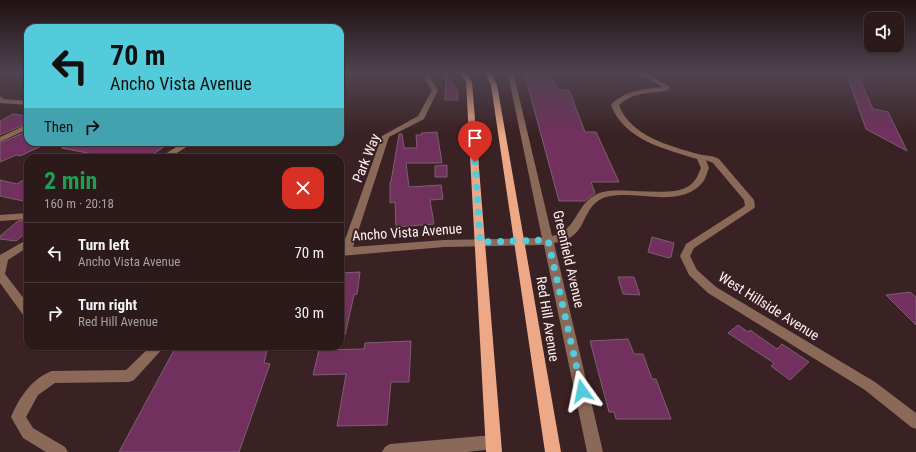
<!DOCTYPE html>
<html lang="en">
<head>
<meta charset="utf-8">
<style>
	:root { --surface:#2c191a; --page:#342223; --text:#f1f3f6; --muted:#a6a0a2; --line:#483839 }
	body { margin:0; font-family:"Roboto Condensed",sans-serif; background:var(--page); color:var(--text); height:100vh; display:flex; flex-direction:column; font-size:15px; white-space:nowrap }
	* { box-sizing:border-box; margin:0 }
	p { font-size:13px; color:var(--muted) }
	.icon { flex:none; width:22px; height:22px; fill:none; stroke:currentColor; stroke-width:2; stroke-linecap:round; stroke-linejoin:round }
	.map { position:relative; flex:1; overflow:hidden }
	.details { position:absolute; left:24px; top:154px; width:320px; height:196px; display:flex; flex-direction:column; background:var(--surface); border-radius:12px; box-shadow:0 1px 3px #0004,0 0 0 1px var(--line) }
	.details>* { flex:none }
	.hud { position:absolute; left:24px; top:24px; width:320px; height:122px; border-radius:12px; box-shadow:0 1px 3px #0004,0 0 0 1px var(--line); background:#53cbda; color:#111; overflow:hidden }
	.tools { position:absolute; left:864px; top:12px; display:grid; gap:8px }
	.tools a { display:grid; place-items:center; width:40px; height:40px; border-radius:8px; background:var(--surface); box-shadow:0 1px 3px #0004,0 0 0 1px var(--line); font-size:20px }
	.pin { position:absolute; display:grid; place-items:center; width:34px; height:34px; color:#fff; margin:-41px -17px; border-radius:50% 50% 50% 0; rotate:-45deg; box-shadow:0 0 4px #0007 }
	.pin .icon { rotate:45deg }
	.me { position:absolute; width:44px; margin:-22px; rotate:348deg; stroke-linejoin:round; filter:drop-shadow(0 0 3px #0008) }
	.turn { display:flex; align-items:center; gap:14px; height:84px; padding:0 20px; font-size:18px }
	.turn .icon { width:52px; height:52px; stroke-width:2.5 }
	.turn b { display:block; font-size:28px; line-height:34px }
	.then { display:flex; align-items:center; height:38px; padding:0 20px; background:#0003; gap:8px; font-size:15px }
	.round { display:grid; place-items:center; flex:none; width:42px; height:42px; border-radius:12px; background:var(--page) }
	.overview { display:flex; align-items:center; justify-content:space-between; height:68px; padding:0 20px }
	h1 { font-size:24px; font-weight:700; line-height:30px; color:#1e9e55 }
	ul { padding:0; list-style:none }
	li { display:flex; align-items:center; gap:12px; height:60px; padding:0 20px; border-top:1px solid var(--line) }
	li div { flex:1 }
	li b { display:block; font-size:15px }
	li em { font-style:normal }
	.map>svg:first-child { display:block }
</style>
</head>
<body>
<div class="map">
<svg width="916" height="452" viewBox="0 0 916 452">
	<rect width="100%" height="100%" fill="#3a2123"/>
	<!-- building -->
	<path fill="#72305e" stroke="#7a6171" d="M522,73H541L543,76H550L558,90H569L585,132H596L619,182H591L595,193L585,201H559L527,83Z
		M846,73H857L873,109L888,112L907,151L866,129Z
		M446,74L458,92V100H445Z
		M13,114L28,116V123L0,135V121Z
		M28,131V142H50L20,156L16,155L0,162V143Z
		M437,132L442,163H406L409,187L441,185L443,199L430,200L434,224L396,227L395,202L390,203V182H391L399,134H402L404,148H417L416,135H422L421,133Z
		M62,142H171L147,158H113L62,148Z
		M447,165V177H435V166Z
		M28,177V202L0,196V180L17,184Z
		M28,220V231L16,241L0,239V236L18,221Z
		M652,237L674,243L671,257L669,258L648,252Z
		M360,272L357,294L354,295L345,335L340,334V273Z
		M618,277H634L640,295L623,294Z
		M910,292L916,297V325L886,295Z
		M738,325L748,332L750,330L777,349L782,344L809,362L790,380L771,366L774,363L728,333Z
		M628,339L634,354H643L652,379H656L671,419H616L614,412H609L590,341Z
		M411,341L409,382H391L387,425L337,426L346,374L313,375L319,350L364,349L365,343Z
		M210,346H268L264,363L270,364L239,452H119L174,350Z"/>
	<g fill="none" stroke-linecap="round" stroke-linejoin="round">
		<!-- minor -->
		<path fill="#8b6959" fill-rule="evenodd" d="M421,73H427L438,90L424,119L389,137L353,247L444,240L542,238L510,84L506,73H512L516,84L552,236C579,231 575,199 603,192C627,187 670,198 689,186C696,181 698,175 701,168L697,159C665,149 624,140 611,105C624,90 645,89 663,87L638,73H645L669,86V89L666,91C649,93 632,93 619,105C630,136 670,146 698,154C706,156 712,155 719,159L754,200L755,207L753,209L694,248L690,256L697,270L716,287L875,382L916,413V429L911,427L865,390L708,293L689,275L680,256L686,244L745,206L744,200L713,163L706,160L709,168C707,172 706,178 703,182C680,210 636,189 606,197C584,204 587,227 571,237C566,241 559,242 554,243L603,452H587L544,245L444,247L340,256V248H342L382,136L418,116L432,90Z
			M0,96L4,99L28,101V105L0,103Z
			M28,124V129L0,142V137Z
			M184,142H194L169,158H159Z
			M28,213V219L0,221V215Z
			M28,239V247L8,260L5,274L28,304V318L24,316L0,283V255Z
			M151,346H165L134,380L129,382L55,383L38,395L26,417L33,428L65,447L68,452H46L23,438L11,417C19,398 32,378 52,371L126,370Z
			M493,435L498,437L501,442L498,447L493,449L467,452H382L385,447L390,444Z"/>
		<!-- major -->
		<path fill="#eda987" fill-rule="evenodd" d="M460,73H466L472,82L502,452H486L466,82Z
			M485,73H491L497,85L561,452H545L491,85Z"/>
	</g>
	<!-- sky -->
	<linearGradient id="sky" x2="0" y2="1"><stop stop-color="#201213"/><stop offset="0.54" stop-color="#4f4350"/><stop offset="1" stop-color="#4f4350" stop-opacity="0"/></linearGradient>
	<rect width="916" height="136" fill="url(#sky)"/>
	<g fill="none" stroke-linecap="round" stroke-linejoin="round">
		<!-- route -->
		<path stroke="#53cbda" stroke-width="7" stroke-dasharray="0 12.6" d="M475,162L480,242L548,240L582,391"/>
	</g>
	<g text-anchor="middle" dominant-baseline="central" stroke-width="4" stroke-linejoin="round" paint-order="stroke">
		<!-- street labels -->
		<g font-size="14" fill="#fff0f1" stroke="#3a2123">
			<text transform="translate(366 158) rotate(-68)">Park Way</text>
			<text transform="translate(407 232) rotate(-4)">Ancho Vista Avenue</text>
			<text transform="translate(569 259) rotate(77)">Greenfield Avenue</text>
			<text transform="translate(769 306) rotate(32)">West Hillside Avenue</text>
			<text transform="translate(548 319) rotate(81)">Red Hill Avenue</text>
		</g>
	</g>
</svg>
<div class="tools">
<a><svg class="icon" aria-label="sound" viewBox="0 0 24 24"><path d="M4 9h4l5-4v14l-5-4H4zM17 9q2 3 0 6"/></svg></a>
</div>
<div class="pin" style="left:475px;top:162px;background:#d93025"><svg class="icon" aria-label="arrive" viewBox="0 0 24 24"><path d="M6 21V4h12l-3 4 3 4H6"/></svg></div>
<svg class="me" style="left:582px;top:391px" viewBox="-20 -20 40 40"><path d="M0-17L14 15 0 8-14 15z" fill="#53cbda" stroke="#fff" stroke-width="4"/></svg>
<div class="hud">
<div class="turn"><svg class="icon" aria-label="left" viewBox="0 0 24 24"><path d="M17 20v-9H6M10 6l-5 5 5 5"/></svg><div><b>70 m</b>Ancho Vista Avenue</div></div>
<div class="then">Then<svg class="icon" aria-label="right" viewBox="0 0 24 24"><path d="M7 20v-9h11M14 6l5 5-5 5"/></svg></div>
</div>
<section class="details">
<div class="overview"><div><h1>2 min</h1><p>160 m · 20:18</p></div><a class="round" style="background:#d93025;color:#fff"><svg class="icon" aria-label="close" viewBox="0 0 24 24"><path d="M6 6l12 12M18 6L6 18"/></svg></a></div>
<ul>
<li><svg class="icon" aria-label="left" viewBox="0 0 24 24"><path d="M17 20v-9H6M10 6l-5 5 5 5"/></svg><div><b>Turn left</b><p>Ancho Vista Avenue</p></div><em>70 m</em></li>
<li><svg class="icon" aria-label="right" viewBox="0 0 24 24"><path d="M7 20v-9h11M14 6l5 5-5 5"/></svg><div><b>Turn right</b><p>Red Hill Avenue</p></div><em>30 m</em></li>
</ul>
</section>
</div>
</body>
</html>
